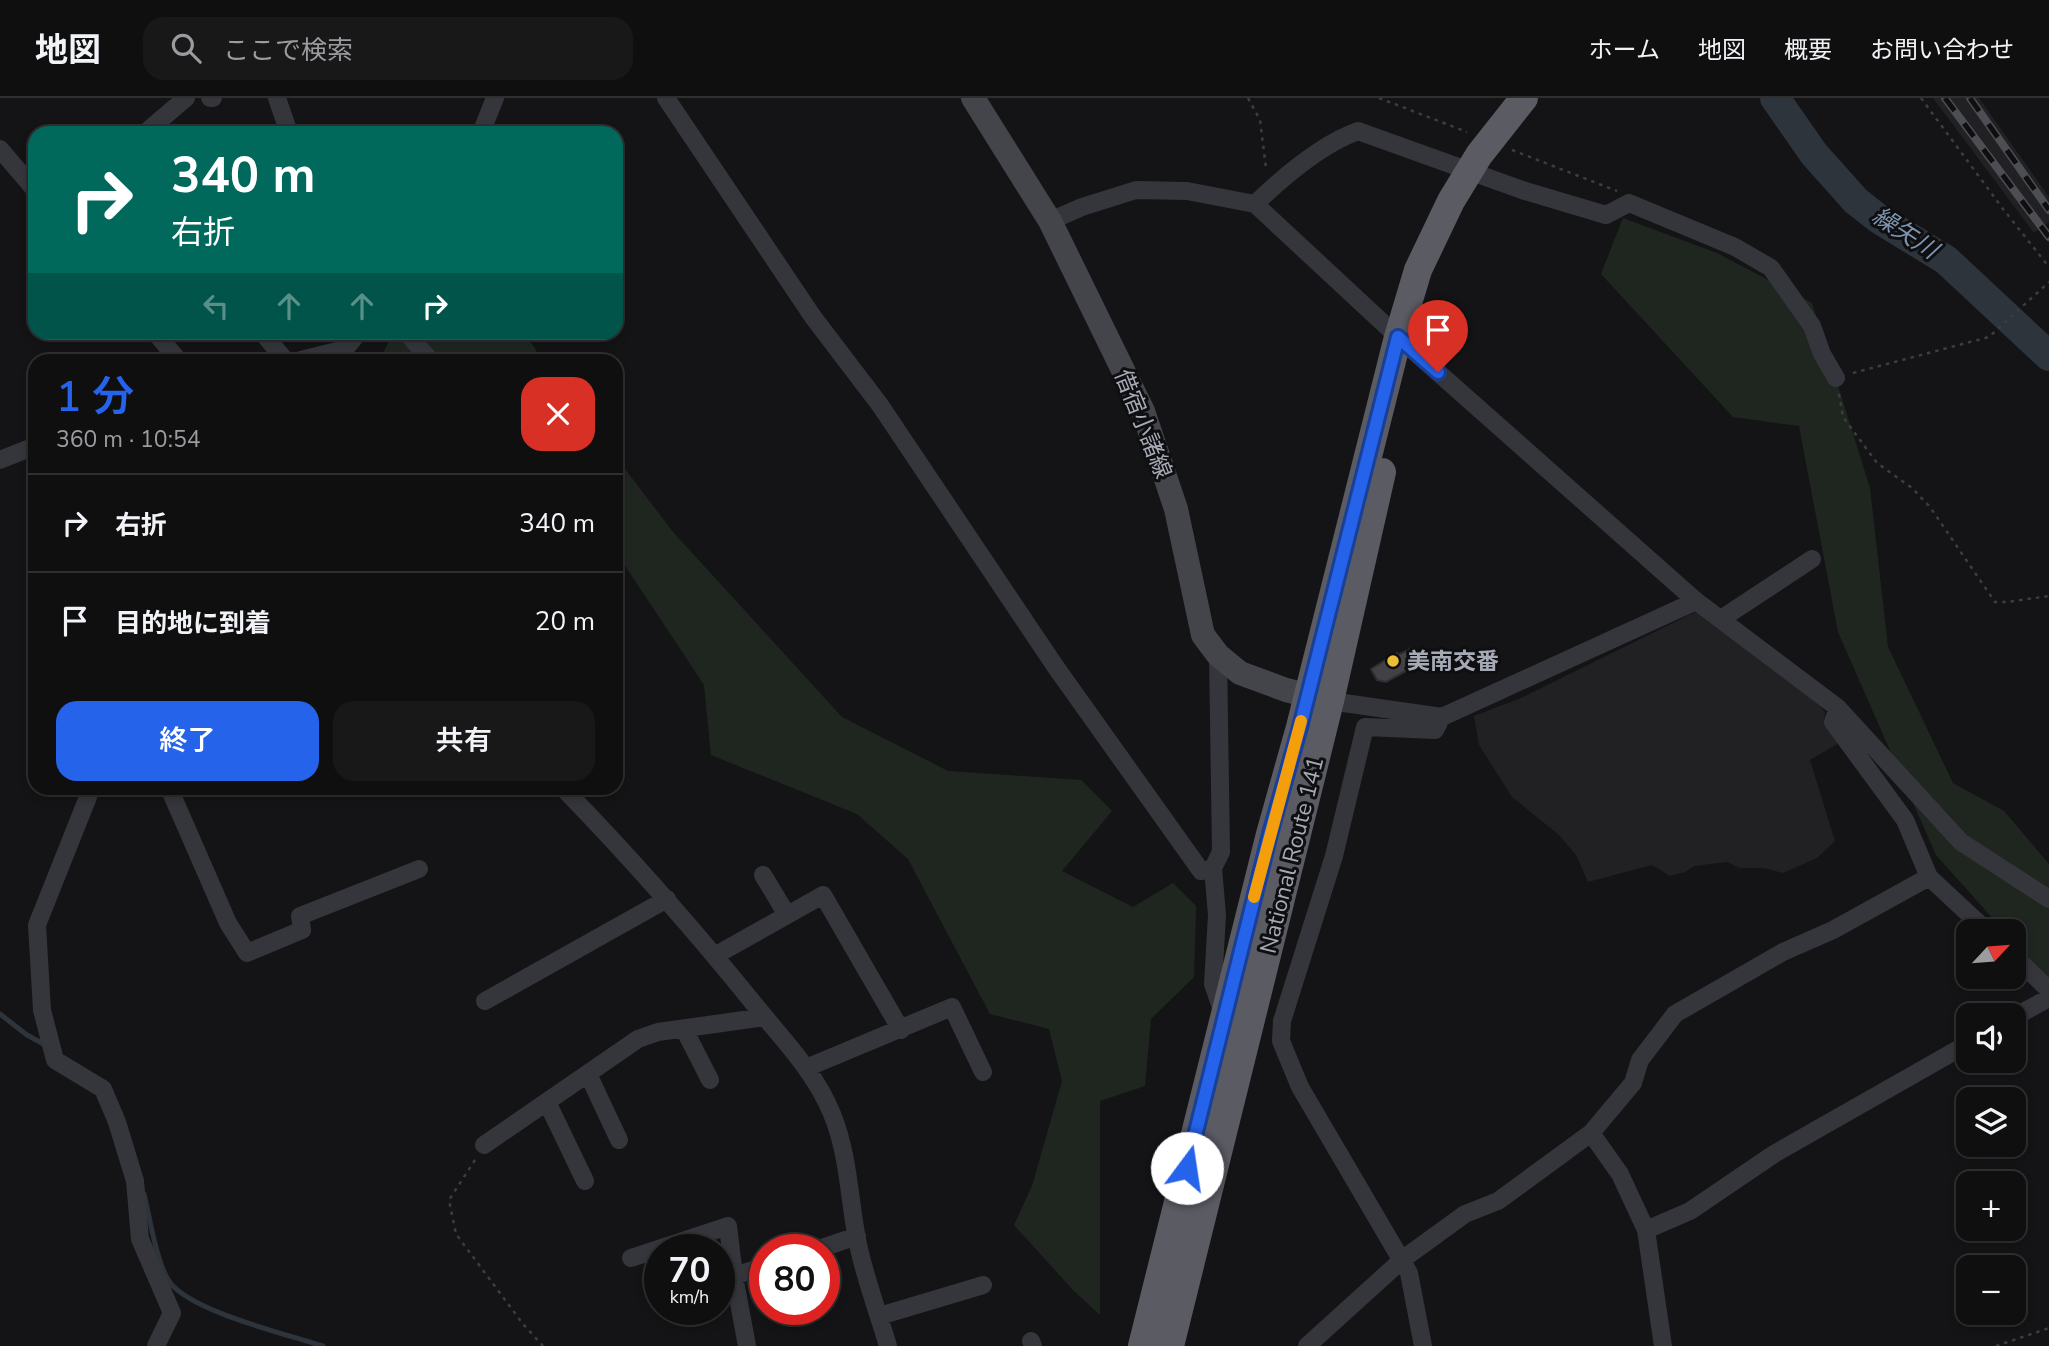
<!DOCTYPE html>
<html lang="ja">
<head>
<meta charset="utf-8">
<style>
	:root { --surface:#0f0f10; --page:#181819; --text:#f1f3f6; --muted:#9b9c9f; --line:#2f2f30; --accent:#2563eb }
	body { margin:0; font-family:"Nunito Sans","Noto Sans JP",sans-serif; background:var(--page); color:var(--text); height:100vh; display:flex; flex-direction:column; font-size:26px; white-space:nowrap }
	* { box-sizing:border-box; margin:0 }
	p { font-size:23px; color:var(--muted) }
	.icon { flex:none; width:38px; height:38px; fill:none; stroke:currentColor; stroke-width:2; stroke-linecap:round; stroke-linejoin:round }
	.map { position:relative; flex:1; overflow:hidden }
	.side { position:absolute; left:28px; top:256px; width:595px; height:441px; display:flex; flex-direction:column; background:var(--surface); border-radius:21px; box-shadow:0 4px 10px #0003,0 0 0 2px var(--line) }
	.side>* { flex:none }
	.hud { position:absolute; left:28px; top:28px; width:595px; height:214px; border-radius:21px; box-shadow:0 4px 10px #0003,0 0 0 2px var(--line); background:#00695c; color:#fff; overflow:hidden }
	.needle { width:46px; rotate:64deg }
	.controls { position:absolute; left:1956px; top:821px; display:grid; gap:14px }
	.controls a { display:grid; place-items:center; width:70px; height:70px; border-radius:14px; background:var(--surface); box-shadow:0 4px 10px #0003,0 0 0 2px var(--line); font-size:35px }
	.speed { position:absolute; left:644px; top:1136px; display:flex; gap:14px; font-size:35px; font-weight:700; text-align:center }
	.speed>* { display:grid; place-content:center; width:91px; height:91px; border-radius:50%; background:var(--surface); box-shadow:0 4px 10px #0003,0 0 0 2px var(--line); line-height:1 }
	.speed small { font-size:18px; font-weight:400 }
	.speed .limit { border:10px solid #d22; background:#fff; color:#111 }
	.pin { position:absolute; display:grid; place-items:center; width:60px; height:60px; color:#fff; margin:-72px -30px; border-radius:50% 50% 50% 0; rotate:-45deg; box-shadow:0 0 7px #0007 }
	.pin .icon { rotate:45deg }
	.me { position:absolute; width:77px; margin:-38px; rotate:14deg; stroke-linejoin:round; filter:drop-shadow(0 0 5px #0008) }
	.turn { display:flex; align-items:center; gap:24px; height:147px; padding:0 28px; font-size:32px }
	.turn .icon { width:91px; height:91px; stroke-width:2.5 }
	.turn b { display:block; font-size:49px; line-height:60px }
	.lanes { display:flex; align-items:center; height:66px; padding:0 28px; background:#0003; justify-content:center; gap:35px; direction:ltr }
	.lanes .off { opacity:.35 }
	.round { display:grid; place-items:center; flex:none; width:74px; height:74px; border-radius:21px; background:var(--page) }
	.head { display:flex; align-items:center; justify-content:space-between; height:119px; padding:0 28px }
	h1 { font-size:42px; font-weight:600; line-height:52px; color:var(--accent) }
	.primary-button { display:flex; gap:14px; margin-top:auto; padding:14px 28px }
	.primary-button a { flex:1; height:80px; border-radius:21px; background:var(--accent); color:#fff; font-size:28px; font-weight:600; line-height:80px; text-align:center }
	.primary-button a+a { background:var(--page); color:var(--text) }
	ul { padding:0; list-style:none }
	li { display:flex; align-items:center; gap:21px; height:98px; padding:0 28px; border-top:2px solid var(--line) }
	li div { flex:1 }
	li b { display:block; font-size:26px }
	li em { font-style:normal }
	header { display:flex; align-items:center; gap:42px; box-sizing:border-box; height:98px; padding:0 35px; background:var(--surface); border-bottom:2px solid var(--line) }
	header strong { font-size:33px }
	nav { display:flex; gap:38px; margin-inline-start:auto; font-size:24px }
	.search { width:490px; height:63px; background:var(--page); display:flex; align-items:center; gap:18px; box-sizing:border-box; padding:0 24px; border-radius:21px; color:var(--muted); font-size:26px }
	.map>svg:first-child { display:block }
</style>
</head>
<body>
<header>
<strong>地図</strong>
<div class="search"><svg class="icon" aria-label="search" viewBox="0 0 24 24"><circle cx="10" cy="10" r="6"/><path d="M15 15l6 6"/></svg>ここで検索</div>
<nav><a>ホーム</a><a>地図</a><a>概要</a><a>お問い合わせ</a></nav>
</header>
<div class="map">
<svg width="2049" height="1248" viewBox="0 0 2049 1248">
	<rect width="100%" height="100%" fill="#141416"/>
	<!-- built -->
	<path fill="#212023" d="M1933,0H1979L2049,99V124L2034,135Z
		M1695,514L1812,599L1825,614L1824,625L1839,645L1810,662L1835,743L1817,760L1783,775L1763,770H1740L1727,764L1694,768L1685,774L1670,778L1652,767L1588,784L1576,757L1559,737L1512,699L1479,647L1474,618L1521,600Z"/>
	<!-- green -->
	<path fill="#1f2620" d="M1623,120L1717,155L1812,205L1870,390L1888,549L1953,685L2004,713L2049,766V884L2014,845V833H2004L1936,757L1838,534L1799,328L1733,319L1601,176Z
		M393,234L525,235L542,262H380Z
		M616,359L673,434L842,619L948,673L1081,682L1112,713L1062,773L1133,809L1173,785L1196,808L1194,879L1151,921L1145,988L1100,1003V1217L1073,1192L1014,1127L1032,1088L1062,983L1049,931L990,916L908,761L857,716L711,657L704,587L616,454Z"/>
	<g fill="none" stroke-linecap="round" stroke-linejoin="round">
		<!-- stream -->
		<path stroke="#2d343b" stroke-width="5" d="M0,916L27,937L47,948
			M144,1096C150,1119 157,1172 173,1188C201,1216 283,1235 323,1248"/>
		<!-- river -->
		<path stroke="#2d343b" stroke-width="30" d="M1775,0L1814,56L1856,103L1879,121L1946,162L2049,258"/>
	</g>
	<!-- building -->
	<path fill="#414146" stroke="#2f2e32" stroke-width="2" d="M1412,550L1418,563L1405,570L1406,573L1386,584L1377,582L1371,571L1397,555L1398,557Z"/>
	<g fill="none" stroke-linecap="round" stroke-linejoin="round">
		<!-- path -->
		<path stroke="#3b3d42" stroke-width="2.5" stroke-dasharray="3.5 5" stroke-linecap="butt" d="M1248,0L1260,22L1266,70
			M1379,0L1467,34
			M1921,0L2003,111L2049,169
			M1512,52L1617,93
			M1853,275L1989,239L2049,184
			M1839,296L1843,319L1877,365L1912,390L1930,409L1995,504H2007L2049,498
			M475,1062L449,1102L456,1136L523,1226L543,1248
			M1996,1248L2049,1230"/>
		<!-- minor -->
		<path stroke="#35363b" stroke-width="18" d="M210,0H213
			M277,0L289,35
			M666,0L813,219L880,307L1055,568L1201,773L1213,770L1221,754L1218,557
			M145,35L186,0
			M481,35L495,0
			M0,51L35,92
			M1255,106C1283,79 1322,46 1358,33L1525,93L1606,117L1629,105L1735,149L1771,170L1812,228L1822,256L1836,280
			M1050,123L1082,109L1136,92L1187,93L1255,106L1398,239L1696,503
			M155,234L178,262
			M262,234L285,262
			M406,234L430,262
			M301,262L345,251L359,234
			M0,362L35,348
			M1721,521L1812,461
			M1330,603L1442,619L1696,503L1838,610L1961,744L2049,801
			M1838,610L1833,624L1905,722L1929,779L1987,833
			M89,690L88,699L37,827L42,912L55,962L103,991L117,1024L135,1083L140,1141L172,1215L156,1248
			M169,690L228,825L247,855L302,832L300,818L419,771
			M563,690C632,761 697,835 759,912C786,945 816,976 832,1016C849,1057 849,1103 858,1146C865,1180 878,1214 888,1248
			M1213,770L1217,817L1213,886L1223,915
			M763,777L787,817
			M716,857L823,797L901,932
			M2014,858L2049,892
			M485,903L667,801
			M2014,919L2049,900
			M684,931L710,982
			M806,970L952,909L983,974
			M588,976L619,1042
			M547,1004L585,1083
			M1591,1035L1620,1076L1646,1132L1663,1248
			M484,1047L638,941L658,934L765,919
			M1646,1132L1690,1113L1774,1056L1969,945
			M816,1152L857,1138
			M631,1160L728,1128L734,1178
			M879,1218L983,1187
			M1031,1243L1033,1248
			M747,1248L734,1178L765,1168
			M1307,1248L1403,1161L1465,1116L1498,1103L1591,1035L1633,985L1640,962L1675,916L1783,854L1833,832L1929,779
			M1423,1248L1409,1175L1300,989L1281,943L1282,923L1334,758L1365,629L1435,632L1442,619"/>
		<!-- secondary -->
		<path stroke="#43454b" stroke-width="24" d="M973,0L1050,123L1143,313L1176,411L1203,537L1218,557L1240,575L1286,592L1326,602"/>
		<!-- trunk -->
		<path stroke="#5a5b63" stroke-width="28" d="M1142,1248L1270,736L1300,629L1398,239L1418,172L1451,103L1479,57L1524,0
			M1170,1248L1330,603L1382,374"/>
		<!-- rail casing -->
		<g stroke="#4c4e54" stroke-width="8">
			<path id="rail" d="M1945,0L2049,139
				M1970,0L2049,112"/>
		</g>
		<!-- rail -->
		<use href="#rail" stroke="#0f0f11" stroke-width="5" stroke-dasharray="16" stroke-linecap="butt"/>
	</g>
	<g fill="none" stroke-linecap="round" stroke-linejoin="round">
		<!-- route casing -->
		<g stroke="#184099" stroke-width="18">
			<path id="route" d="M1187,1070L1270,736L1300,629L1398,239L1438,274"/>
		</g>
		<!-- route -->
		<use href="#route" stroke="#2563eb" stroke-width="12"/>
		<!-- slow -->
		<path stroke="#f59e0b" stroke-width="12" d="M1254,799L1301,623"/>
	</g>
	<!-- markers -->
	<circle fill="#ecbe36" stroke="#0f0f11" stroke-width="2.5" cx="1393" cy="563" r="7"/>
	<g text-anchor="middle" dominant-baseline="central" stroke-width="6" stroke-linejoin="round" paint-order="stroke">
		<!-- street labels -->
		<g font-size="23" fill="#a6aab6" stroke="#0f0f11">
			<text transform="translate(1143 326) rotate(68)">借宿小諸線</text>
			<text transform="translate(1292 757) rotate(-76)">National Route 141</text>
		</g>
		<!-- poi labels -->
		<g font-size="23" font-weight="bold" fill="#a6aab6" stroke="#0f0f11" text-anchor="start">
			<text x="1407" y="563">美南交番</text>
		</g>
		<!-- water labels -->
		<g font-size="24" font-style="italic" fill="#7e95b0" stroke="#0f0f11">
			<text transform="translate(1905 135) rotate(33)">繰矢川</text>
		</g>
	</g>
</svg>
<div class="controls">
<a><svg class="needle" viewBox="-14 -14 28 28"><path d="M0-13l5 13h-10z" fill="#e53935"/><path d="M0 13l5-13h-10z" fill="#9b9c9f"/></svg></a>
<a><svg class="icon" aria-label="sound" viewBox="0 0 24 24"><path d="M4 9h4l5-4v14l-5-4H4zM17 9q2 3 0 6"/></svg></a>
<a><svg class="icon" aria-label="layers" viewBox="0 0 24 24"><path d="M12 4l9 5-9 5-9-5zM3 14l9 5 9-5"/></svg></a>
<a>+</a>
<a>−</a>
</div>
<div class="speed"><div>70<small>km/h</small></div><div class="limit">80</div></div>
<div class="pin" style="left:1438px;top:274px;background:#d93025"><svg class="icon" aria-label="arrive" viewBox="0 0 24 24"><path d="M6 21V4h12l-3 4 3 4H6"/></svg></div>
<svg class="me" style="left:1187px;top:1070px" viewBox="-20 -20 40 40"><circle r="19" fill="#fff"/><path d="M0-13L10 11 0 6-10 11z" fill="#2563eb"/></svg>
<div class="hud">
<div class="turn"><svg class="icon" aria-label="right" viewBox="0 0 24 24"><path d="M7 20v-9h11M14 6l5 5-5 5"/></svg><div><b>340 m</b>右折</div></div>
<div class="lanes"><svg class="icon off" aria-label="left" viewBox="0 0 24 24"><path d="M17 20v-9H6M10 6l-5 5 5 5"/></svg><svg class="icon off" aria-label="ahead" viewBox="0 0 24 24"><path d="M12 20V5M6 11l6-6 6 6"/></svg><svg class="icon off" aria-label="ahead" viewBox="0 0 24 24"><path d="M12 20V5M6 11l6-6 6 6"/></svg><svg class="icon" aria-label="right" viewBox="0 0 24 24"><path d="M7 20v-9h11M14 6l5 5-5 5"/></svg></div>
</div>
<section class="side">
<div class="head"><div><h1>1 分</h1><p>360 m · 10:54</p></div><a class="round" style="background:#d93025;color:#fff"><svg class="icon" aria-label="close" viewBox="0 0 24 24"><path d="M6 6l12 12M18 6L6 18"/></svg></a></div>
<ul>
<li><svg class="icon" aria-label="right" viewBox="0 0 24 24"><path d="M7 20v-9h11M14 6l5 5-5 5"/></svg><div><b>右折</b></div><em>340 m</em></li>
<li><svg class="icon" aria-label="arrive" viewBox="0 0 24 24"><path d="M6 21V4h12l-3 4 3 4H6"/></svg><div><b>目的地に到着</b></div><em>20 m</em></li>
</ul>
<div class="primary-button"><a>終了</a><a>共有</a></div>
</section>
</div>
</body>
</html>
